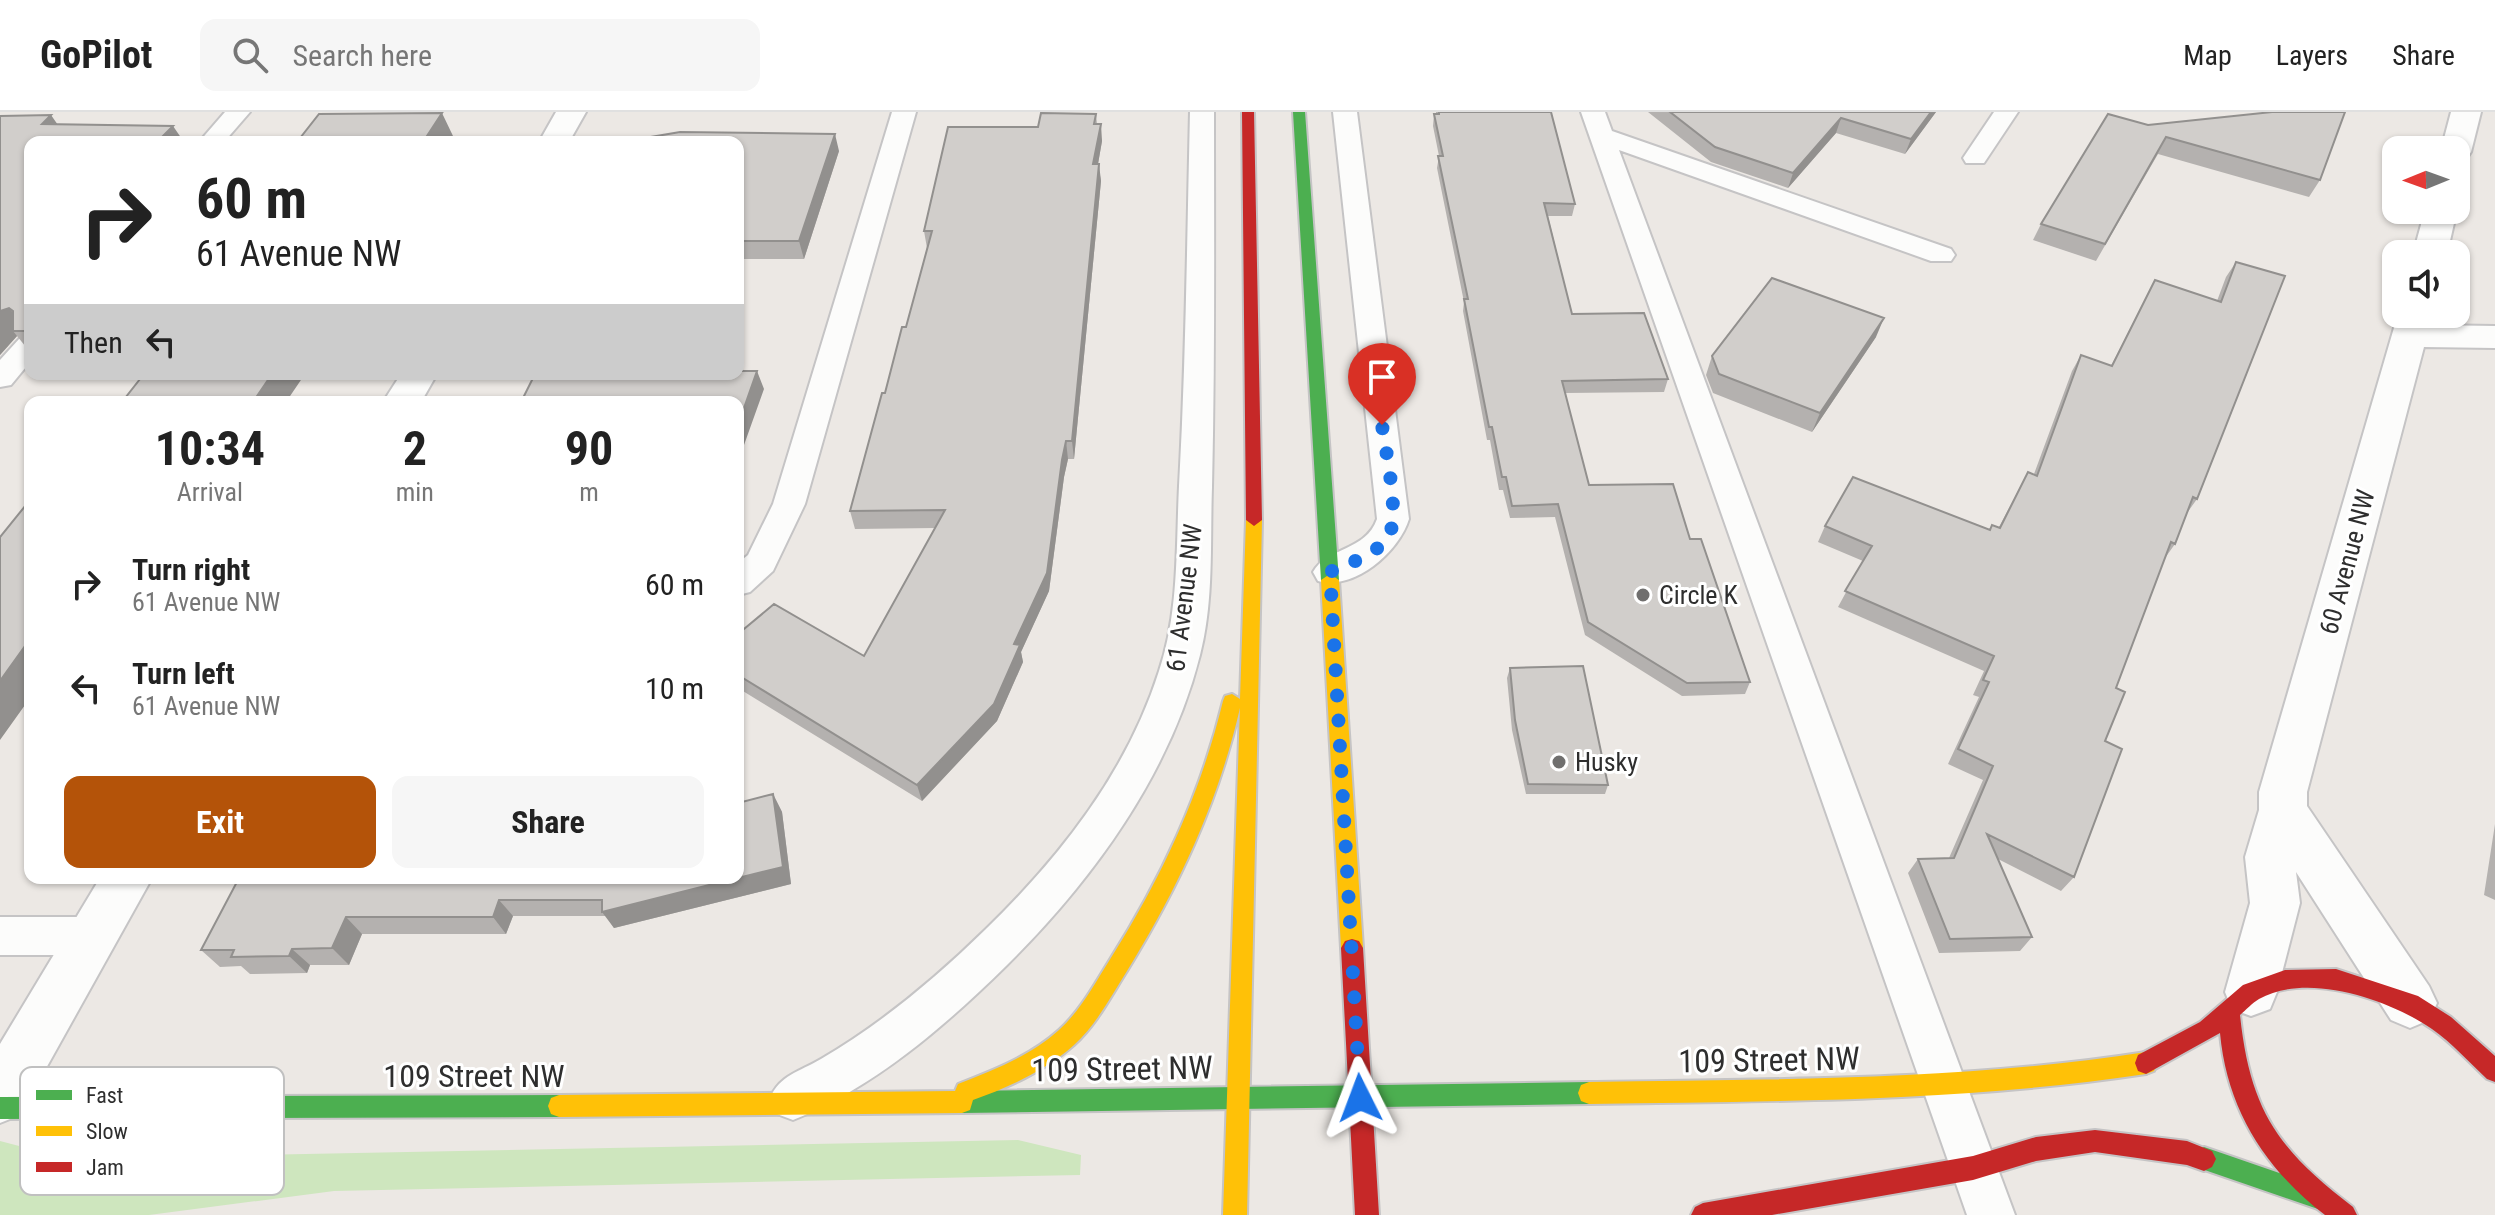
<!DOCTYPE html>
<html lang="en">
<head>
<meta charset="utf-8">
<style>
	:root { --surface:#fff; --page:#f6f6f6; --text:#222; --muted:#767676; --line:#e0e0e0; --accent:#b45309 }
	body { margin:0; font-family:"Roboto Condensed",sans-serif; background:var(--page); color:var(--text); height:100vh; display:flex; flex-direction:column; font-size:30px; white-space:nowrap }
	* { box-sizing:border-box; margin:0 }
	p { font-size:26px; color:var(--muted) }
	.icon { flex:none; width:44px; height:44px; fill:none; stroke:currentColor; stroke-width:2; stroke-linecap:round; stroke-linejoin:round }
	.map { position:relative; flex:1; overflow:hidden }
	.side { position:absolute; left:24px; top:284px; width:720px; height:488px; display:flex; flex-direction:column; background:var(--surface); border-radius:16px; box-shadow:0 2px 6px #0004 }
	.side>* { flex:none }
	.guide { position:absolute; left:24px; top:24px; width:720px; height:244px; border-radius:16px; box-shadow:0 2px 6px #0004; background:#fff; color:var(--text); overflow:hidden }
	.needle { width:52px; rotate:269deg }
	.buttons { position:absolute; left:2382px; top:24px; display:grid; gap:16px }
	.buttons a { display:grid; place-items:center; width:88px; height:88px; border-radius:16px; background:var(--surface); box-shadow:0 2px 6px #0004; font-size:40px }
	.pin { position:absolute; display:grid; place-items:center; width:68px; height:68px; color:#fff; margin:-82px -34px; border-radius:50% 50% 50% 0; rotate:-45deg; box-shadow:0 0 8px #0007 }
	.pin .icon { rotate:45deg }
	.me { position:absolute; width:88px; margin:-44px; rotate:357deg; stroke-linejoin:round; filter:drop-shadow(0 0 6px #0008) }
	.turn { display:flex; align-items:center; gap:28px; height:168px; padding:0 40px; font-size:36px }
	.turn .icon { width:104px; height:104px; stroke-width:2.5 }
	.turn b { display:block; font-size:56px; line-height:68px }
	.then { display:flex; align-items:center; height:76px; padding:0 40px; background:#0003; gap:16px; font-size:30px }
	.eta { display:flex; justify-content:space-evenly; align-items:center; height:136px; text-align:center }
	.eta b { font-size:48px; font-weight:700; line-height:56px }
	.primary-button { display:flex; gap:16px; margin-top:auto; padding:16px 40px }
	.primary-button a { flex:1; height:92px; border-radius:16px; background:var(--accent); color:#fff; font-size:32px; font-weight:700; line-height:92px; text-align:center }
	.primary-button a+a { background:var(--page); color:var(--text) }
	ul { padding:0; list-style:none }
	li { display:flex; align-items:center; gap:24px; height:104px; padding:0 40px }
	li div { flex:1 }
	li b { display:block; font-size:30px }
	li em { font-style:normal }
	header { display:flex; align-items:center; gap:48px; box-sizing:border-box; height:112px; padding:0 40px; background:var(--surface); border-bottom:2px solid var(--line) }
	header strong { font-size:38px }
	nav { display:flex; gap:44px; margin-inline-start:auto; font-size:28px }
	.search { width:560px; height:72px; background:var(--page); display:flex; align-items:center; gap:20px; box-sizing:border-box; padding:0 28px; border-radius:16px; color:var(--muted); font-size:30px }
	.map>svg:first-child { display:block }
</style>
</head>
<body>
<header>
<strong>GoPilot</strong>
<div class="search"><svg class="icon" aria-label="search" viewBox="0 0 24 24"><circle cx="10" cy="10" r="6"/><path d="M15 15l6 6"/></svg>Search here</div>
<nav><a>Map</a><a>Layers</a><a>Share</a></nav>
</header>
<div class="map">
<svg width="2495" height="1103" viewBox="0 0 2495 1103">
	<rect width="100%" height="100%" fill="#ece8e4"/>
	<!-- green -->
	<path fill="#cee6be" d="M1018,1028L1081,1043L1080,1063L334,1079L149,1103H0V1029L65,1046H97Z"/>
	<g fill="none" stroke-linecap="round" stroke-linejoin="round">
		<!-- lane casing -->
		<g stroke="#c5c4c5" stroke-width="4">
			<path id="lane" d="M225,0H250L224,30H199Z
				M892,0H916L805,392L773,459L750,480L738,483V451L748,443L773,392Z
				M1190,0H1214C1214,125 1215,250 1212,375C1210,431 1214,489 1200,543C1170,662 1093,768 1007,853C945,914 875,975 793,1008L777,1002L770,986C780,963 799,960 821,947C881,912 936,866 986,817C1061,744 1127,660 1159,559C1179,500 1176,436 1179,374C1186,249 1187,125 1190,0Z
				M1333,0H1357L1409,407C1399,440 1354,479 1318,469L1313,460C1327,435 1366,439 1377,407Z
				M1581,0H1605L1612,19L1951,137L1955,143L1951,149H1931L1619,38L2015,1103H1967Z
				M1994,0H2018L1984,51H1966L1963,46Z
				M30,223V250L11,273L0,275V248L20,226Z
				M0,805H93L108,811L114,824L108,837L93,843H0Z"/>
		</g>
		<!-- street casing -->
		<g stroke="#c5c4c5" stroke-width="4">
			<path id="street" d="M556,0H586L569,30H539Z
				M2451,0H2481L2471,40L2467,46L2456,49V38H2441Z
				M2456,97L2457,98L2447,142H2413L2425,98Z
				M2398,202H2432L2429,213L2495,214V236L2424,235L2307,680V694L2429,874L2437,891L2429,908L2410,916L2391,908L2296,760L2300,791L2277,880L2270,897L2251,904L2232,897L2225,880L2250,791L2245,745L2259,698V680Z
				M401,262H437L421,290H383Z
				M100,766H152L20,1003L0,1011V932Z"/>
		</g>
		<!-- fast casing -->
		<g stroke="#c5c4c5" stroke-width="4">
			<path id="fast" d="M1293,0H1305L1339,468L1330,474L1321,468Z
				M1589,970L1597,973L1600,981L1597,989L1589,992L962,1001L954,998L951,990L954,982L962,979Z
				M559,983L567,986L570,994L567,1002L559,1005L0,1007V985Z
				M2204,1035L2326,1077L2330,1085L2326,1093L2318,1097L2196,1055L2192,1047L2196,1039Z"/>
		</g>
		<!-- slow casing -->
		<g stroke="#c5c4c5" stroke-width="4">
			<path id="slow" d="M1254,402L1262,408L1247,1103H1223L1240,596C1218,691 1178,776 1127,859C1111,884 1097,912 1074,933C1045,959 1009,975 973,988L970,998L962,1001L559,1005L551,1002L548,994L551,986L559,983L955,979L958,972C994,958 1030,944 1059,918C1080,899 1094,873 1109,849C1161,767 1200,684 1223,589L1225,584L1232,582L1240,587L1246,408Z
				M1330,462L1339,468L1363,836L1359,843L1352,845L1345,843L1341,836L1321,468Z
				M2146,940L2154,943L2157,951L2154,959L2146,962C1961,990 1776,989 1589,992L1581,989L1578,981L1581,973L1589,970C1776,967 1961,969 2146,940Z"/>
		</g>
		<!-- jam casing -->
		<g stroke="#c5c4c5" stroke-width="4">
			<path id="jam" d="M1242,0H1254L1262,408L1254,414L1246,408Z
				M1352,827L1359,829L1363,836L1379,1103H1355L1341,836L1345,829Z
				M2336,857L2418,884L2451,905L2495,944V970L2487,967C2469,950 2452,931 2432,917C2390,888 2308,859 2259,887C2252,891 2246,898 2240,903C2250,998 2278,1038 2353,1095L2357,1103H2325C2265,1057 2227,997 2220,921L2146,962L2138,959L2135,951L2138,943L2200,910L2243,873L2285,858Z
				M2095,1018L2187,1029L2212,1039L2216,1047L2212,1055L2204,1059L2187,1053L2095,1040L2036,1049L1973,1068L1772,1103H1691L1695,1095L1703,1091L1973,1044L2036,1025Z"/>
		</g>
		<!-- lane -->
		<use href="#lane" fill="#fcfcfb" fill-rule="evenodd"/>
		<!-- street -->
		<use href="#street" fill="#fcfcfb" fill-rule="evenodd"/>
		<!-- fast -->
		<use href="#fast" fill="#4caf50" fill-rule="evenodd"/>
		<!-- slow -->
		<use href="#slow" fill="#ffc107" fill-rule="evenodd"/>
		<!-- jam -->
		<use href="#jam" fill="#c62828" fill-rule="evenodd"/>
	</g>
	<!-- wall -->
	<path fill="#b4b1af" d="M1436,0H1551L1575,92L1572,104H1548L1572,202L1668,267L1664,280L1565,281L1589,373L1690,427L1750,570L1745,582L1682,584L1585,523L1555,405L1510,406L1503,378H1499L1490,328H1487L1463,199L1464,190L1437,56L1439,44L1433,14L1434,2H1436Z
		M1648,0H1936L1905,42L1836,21L1788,76L1711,50Z
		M1096,2L1097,12L1102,29L1098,52L1101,69L1074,347H1068L1064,365L1049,479L1021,540L1023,550L997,609L922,689L738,576V522L864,544L935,416L855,417L850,399L885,281L906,215L927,136L924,119L1038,15Z
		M2108,2L2320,68L2309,85L2158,42L2096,149L2033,128L2041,112Z
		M30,30V240L17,224L0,243Z
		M738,30L839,39L804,147H738Z
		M2236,150L2197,387L2187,401L2175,432L2165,446L2116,576L2105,629L2074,765L2061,779L1998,747L2032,825L2020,839L1939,841L1908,761L1918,747L1949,746L1983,668L1948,652L1979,585L1973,583L1984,559L1838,495L1863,449L1818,430L1825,414L1990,418L1999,415L2028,360L2034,362L2072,259L2081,243L2111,254L2155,168L2217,189L2226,165Z
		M1876,225L1812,320L1713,281L1706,263L1712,244Z
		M1510,556L1608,673L1605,682H1526L1512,618L1507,566Z
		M773,682L782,700L791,772L614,816L606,804H513L506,822H362L349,853H310L307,861L250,862L241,854L220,855L201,838L239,766H738Z
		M2495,712V788L2484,783Z"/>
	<!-- shaded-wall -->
	<path fill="#92908e" d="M1931,0H1936L1905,42L1911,27Z
		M442,1L453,24L450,30H423Z
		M51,3L67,26L42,12Z
		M1841,6L1836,21L1788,76L1793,61Z
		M1101,12L1102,29L1095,69L1093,52Z
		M173,14L184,30H157Z
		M835,22L839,39L804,147L799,129Z
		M1099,52L1101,69L1074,347L1072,329Z
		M9,196L28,219H13L17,224L0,243V199Z
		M1884,206L1876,225L1812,320L1820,301Z
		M757,259L764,277L739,347L742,354L738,368V313Z
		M272,262H305L286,290H253Z
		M1066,329L1068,347L1064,365L1049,479L1021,540L1023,550L997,609L922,689L917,673L1014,532Z
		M30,527V586L0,628V569Z
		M773,682L782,700L791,772L614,816L602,800Z
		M499,788L513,804L506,822L493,805Z
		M346,805L362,822L349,853L332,836Z
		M292,837L310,853L307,861L289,844Z"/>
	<!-- building -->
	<path fill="#d1cecb" stroke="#92908e" stroke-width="2" d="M1439,0H1551L1575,92L1544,91L1572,202L1644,201L1668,267L1562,269L1589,373L1673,372L1690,427H1701L1750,570L1687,571L1588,510L1558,392L1512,394L1506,365H1502L1492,315H1489L1464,187H1468L1438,44H1443L1434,2H1439Z
		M1670,0H1931L1911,27L1841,6L1793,61L1715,35Z
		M2272,0H2345L2320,68L2166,25L2105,132L2041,112L2108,2L2148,13Z
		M442,1L423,30H297L319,2Z
		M1041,1L1096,2L1094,12H1101L1093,52H1099L1072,329H1066L1062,348L1047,461L1014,532L1020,533L994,592L917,673L738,563V522L774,492L864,544L945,398L850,399L882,281H885L902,215H906L932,119H924L948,15H1038Z
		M51,3L42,12L173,14L157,30H30V219H13V199L9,196L0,199V4Z
		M680,20L835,22L799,129H738V30H649L651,25Z
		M2236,150L2285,164L2197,387L2193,385L2175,432L2171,430L2116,576L2125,580L2105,629L2122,637L2074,765L1987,722L2032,825L1950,827L1918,747L1954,746L1993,654L1958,637L1989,570L1983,568L1994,544L1845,479L1872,434L1825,414L1853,365L1990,418L1992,413L2000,416L2028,360L2037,364L2081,243L2112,254L2155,168L2221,190Z
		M1772,166L1884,206L1820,301L1719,262L1712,244Z
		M738,259H757L738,313V290H521L535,262H738Z
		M144,262H272L253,290H122Z
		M30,388V527L0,569V425Z
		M1583,554L1608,673L1528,672L1515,608L1510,556Z
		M773,682L783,755L738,766V691Z
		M239,766H737L602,800V788H499L493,805H346L332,836L292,837L289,844L231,845L234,838H201Z"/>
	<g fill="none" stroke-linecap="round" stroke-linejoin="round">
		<!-- route -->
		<path stroke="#1a73e8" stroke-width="14" stroke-dasharray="0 25.2" d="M1360,986L1330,460C1349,451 1376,443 1388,425C1401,406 1385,337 1382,313"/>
	</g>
	<!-- markers -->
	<g fill="#706f6e" stroke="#fff" stroke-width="3">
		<circle cx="1643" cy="483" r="8"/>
		<circle cx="1559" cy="650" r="8"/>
	</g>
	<g text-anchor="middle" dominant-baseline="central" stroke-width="6" stroke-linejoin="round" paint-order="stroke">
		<!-- street labels -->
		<g font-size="26" fill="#2e2e2e" stroke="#fff">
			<text transform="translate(2347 450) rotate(-75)">60 Avenue NW</text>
			<text transform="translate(1184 486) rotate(-83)">61 Avenue NW</text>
		</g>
		<!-- poi labels -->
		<g font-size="26" fill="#2e2e2e" stroke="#fff" text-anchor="start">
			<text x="1659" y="483">Circle K</text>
			<text x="1575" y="650">Husky</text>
		</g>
		<!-- near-street labels -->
		<g font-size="32" fill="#2e2e2e" stroke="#fff">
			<text transform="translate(1769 948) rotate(-1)">109 Street NW</text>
			<text transform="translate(1122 957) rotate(-1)">109 Street NW</text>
			<text x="474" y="964">109 Street NW</text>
		</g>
	</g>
	<!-- legend -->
	<rect x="20" y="955" width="264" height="128" rx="12" fill="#fff" stroke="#c0c0c0" stroke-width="2"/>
	<rect x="36" y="978" width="36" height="10" fill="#4caf50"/>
	<rect x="36" y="1014" width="36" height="10" fill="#ffc107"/>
	<rect x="36" y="1050" width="36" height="10" fill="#c62828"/>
	<g font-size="22" fill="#2e2e2e">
		<text x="86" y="991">Fast</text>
		<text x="86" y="1027">Slow</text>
		<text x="86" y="1063">Jam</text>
	</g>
</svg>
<div class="buttons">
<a><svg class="needle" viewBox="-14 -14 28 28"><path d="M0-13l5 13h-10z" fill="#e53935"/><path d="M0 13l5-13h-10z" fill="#767676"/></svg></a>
<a><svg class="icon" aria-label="sound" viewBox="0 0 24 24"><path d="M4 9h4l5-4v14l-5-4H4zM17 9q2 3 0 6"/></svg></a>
</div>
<div class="pin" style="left:1382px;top:313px;background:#d93025"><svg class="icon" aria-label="arrive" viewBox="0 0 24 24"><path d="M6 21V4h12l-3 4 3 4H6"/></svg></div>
<svg class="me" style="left:1360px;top:986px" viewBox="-20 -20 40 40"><path d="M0-17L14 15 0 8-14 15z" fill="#1a73e8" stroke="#fff" stroke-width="4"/></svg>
<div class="guide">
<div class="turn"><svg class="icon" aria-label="right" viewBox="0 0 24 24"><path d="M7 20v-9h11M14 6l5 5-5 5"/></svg><div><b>60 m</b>61 Avenue NW</div></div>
<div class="then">Then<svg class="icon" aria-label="left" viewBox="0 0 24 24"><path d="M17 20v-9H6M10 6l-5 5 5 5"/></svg></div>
</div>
<section class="side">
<div class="eta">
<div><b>10:34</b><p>Arrival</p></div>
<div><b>2</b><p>min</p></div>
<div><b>90</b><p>m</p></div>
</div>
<ul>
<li><svg class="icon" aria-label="right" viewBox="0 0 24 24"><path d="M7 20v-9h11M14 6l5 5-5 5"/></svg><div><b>Turn right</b><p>61 Avenue NW</p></div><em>60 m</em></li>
<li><svg class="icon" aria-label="left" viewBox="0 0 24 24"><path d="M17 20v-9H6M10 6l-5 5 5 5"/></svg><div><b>Turn left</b><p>61 Avenue NW</p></div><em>10 m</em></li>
</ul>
<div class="primary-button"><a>Exit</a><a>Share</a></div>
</section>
</div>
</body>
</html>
